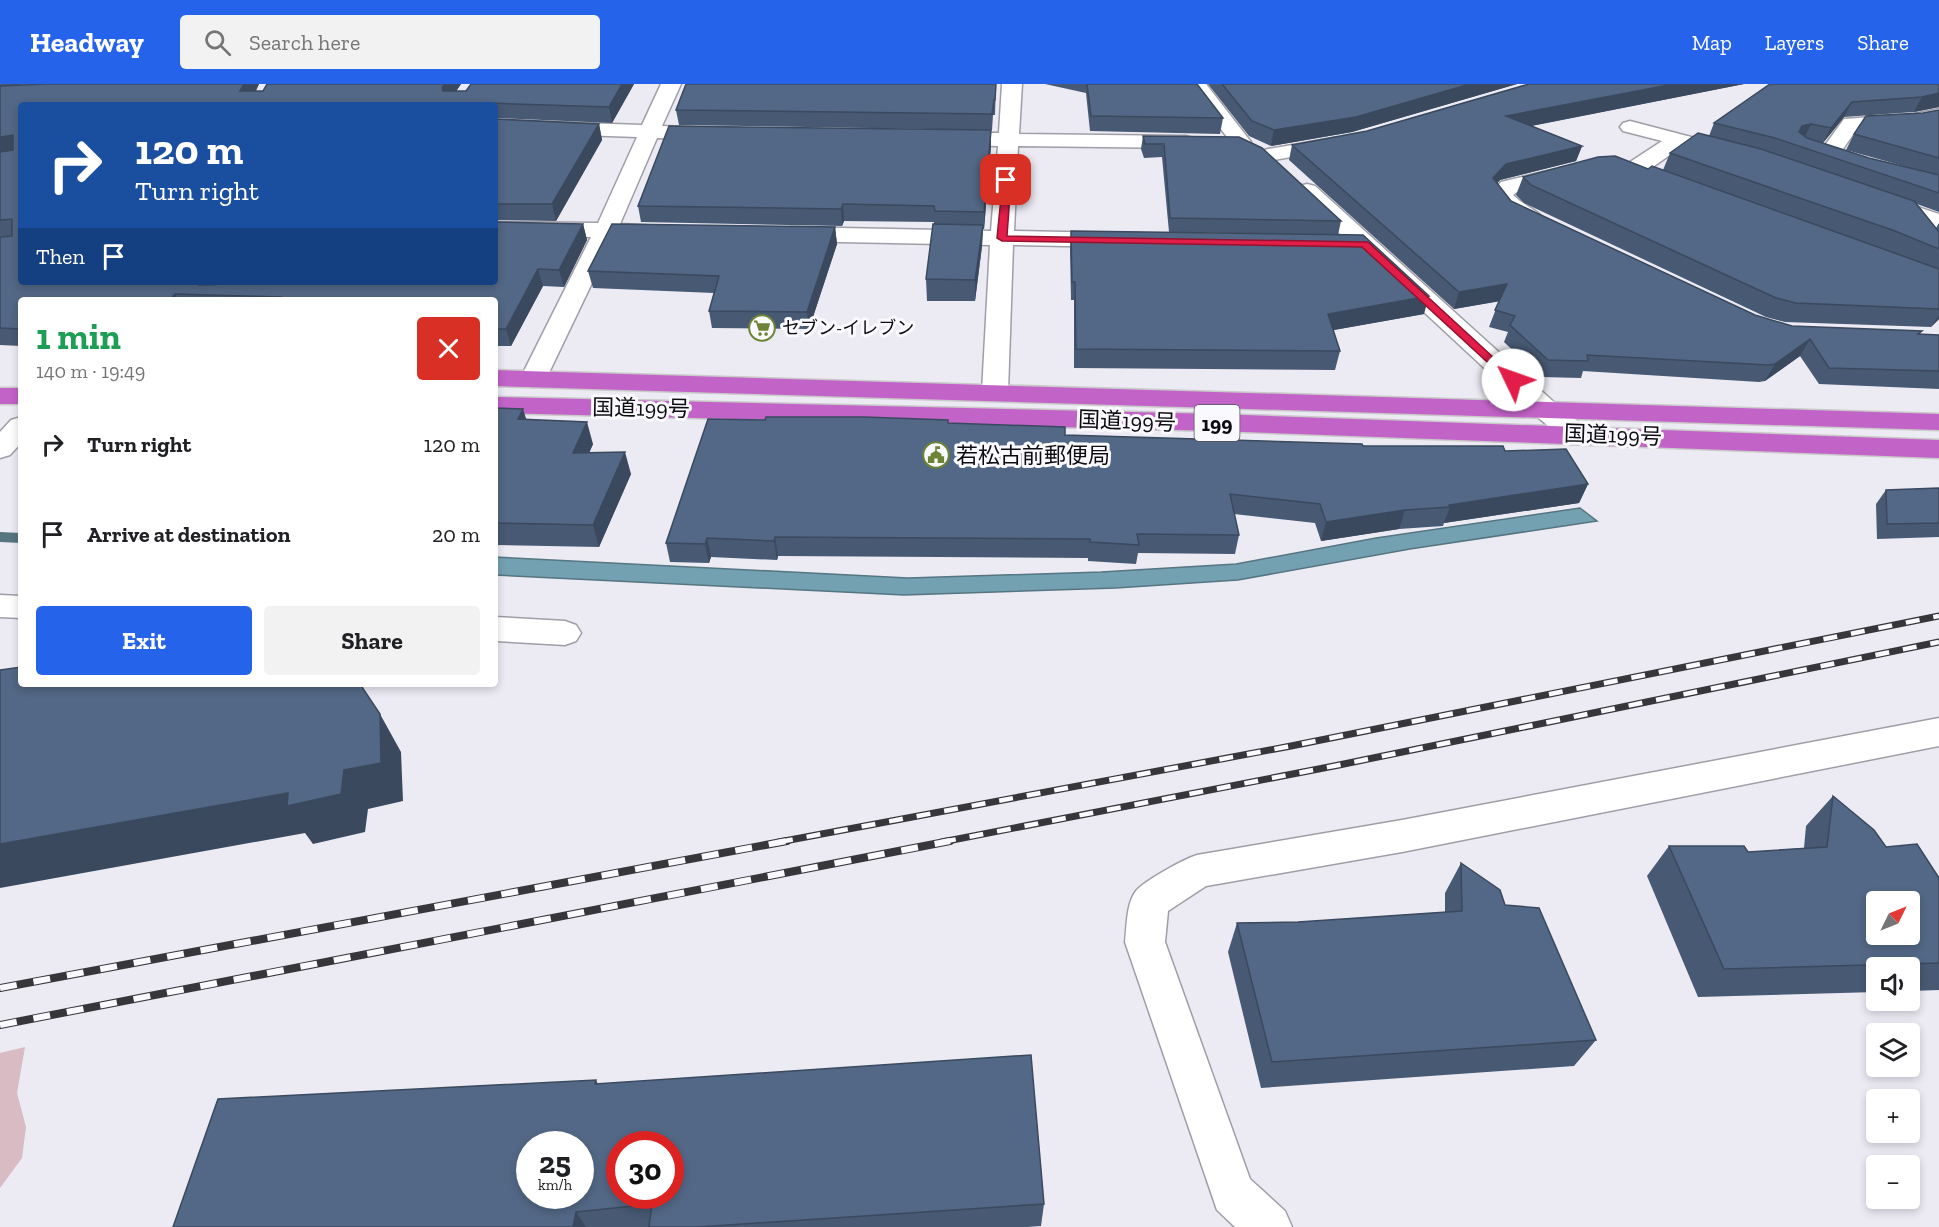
<!DOCTYPE html>
<html lang="en">
<head>
<meta charset="utf-8">
<style>
	:root { --surface:#fff; --page:#f2f2f2; --text:#202124; --muted:#757577; --accent:#2563eb }
	body { margin:0; font-family:"Zilla Slab","Noto Sans JP",serif; background:var(--page); color:var(--text); height:100vh; display:flex; flex-direction:column; font-size:22px; white-space:nowrap }
	* { box-sizing:border-box; margin:0 }
	p { font-size:20px; color:var(--muted) }
	.icon { flex:none; width:33px; height:33px; fill:none; stroke:currentColor; stroke-width:2; stroke-linecap:round; stroke-linejoin:round }
	.map { position:relative; flex:1; overflow:hidden }
	.sheet { position:absolute; left:18px; top:213px; width:480px; height:390px; display:flex; flex-direction:column; background:var(--surface); border-radius:6px; box-shadow:0 3px 9px #0003 }
	.sheet>* { flex:none }
	.banner { position:absolute; left:18px; top:18px; width:480px; height:183px; border-radius:6px; box-shadow:0 3px 9px #0003; background:#1a4fa0; color:#fff; overflow:hidden }
	.needle { width:39px; rotate:47deg }
	.buttons { position:absolute; left:1866px; top:807px; display:grid; gap:12px }
	.buttons a { display:grid; place-items:center; width:54px; height:54px; border-radius:6px; background:var(--surface); box-shadow:0 3px 9px #0003; font-size:30px }
	.speed { position:absolute; left:516px; top:1047px; display:flex; gap:12px; font-size:30px; font-weight:700; text-align:center }
	.speed>* { display:grid; place-content:center; width:78px; height:78px; border-radius:50%; background:var(--surface); box-shadow:0 3px 9px #0003; line-height:1 }
	.speed small { font-size:15px; font-weight:400 }
	.speed .limit { border:9px solid #d22; background:#fff; color:#111 }
	.pin { position:absolute; display:grid; place-items:center; width:51px; height:51px; color:#fff; margin:-26px; border-radius:12px; box-shadow:0 3px 9px #0006 }
	.me { position:absolute; width:66px; margin:-33px; rotate:312deg; stroke-linejoin:round; filter:drop-shadow(0 0 4px #0008) }
	.turn { display:flex; align-items:center; gap:21px; height:126px; padding:0 18px; font-size:27px }
	.turn .icon { width:78px; height:78px; stroke-width:2.5 }
	.turn b { display:block; font-size:42px; line-height:51px }
	.then { display:flex; align-items:center; height:57px; padding:0 18px; background:#0003; gap:12px; font-size:22px }
	.round { display:grid; place-items:center; flex:none; width:63px; height:63px; border-radius:6px; background:var(--page) }
	.summary { display:flex; align-items:center; justify-content:space-between; height:102px; padding:0 18px }
	h1 { font-size:36px; font-weight:800; line-height:45px; color:#1e9e55 }
	.primary-button { display:flex; gap:12px; margin-top:auto; padding:12px 18px }
	.primary-button a { flex:1; height:69px; border-radius:6px; background:var(--accent); color:#fff; font-size:24px; font-weight:800; line-height:69px; text-align:center }
	.primary-button a+a { background:var(--page); color:var(--text) }
	ul { padding:0; list-style:none }
	li { display:flex; align-items:center; gap:18px; height:90px; padding:0 18px }
	li div { flex:1 }
	li b { display:block; font-size:22px }
	li em { font-style:normal }
	header { display:flex; align-items:center; gap:36px; box-sizing:border-box; height:84px; padding:0 30px; background:var(--accent); color:#fff }
	header strong { font-size:28px }
	nav { display:flex; gap:33px; margin-inline-start:auto; font-size:21px }
	.search { width:420px; height:54px; background:var(--page); display:flex; align-items:center; gap:15px; box-sizing:border-box; padding:0 21px; border-radius:6px; color:var(--muted); font-size:22px }
	.map>svg:first-child { display:block }
</style>
</head>
<body>
<header>
<strong>Headway</strong>
<div class="search"><svg class="icon" aria-label="search" viewBox="0 0 24 24"><circle cx="10" cy="10" r="6"/><path d="M15 15l6 6"/></svg>Search here</div>
<nav><a>Map</a><a>Layers</a><a>Share</a></nav>
</header>
<div class="map">
<svg width="1939" height="1143" viewBox="0 0 1939 1143">
	<rect width="100%" height="100%" fill="#ecebf4"/>
	<!-- green -->
	<path fill="#d8bbc3" d="M25,963L17,1009L26,1043L22,1074L0,1104V969Z"/>
	<!-- water -->
	<path fill="#74a1b2" stroke="#557581" stroke-width="1.5" d="M1580,424L1597,437L1410,465L1238,496L1116,504L904,511L495,491V473L908,494L1101,488L1236,480L1376,454Z"/>
	<g fill="none" stroke-linecap="round" stroke-linejoin="round">
		<!-- stream -->
		<path fill="#557581" fill-rule="evenodd" d="M0,448L21,449V459L0,458Z"/>
		<!-- minor casing -->
		<g stroke="#9f9ea6" stroke-width="3">
			<path id="minor" d="M661,0H681L662,42L712,44L719,46L722,50L719,54L712,56L657,54L620,140L660,142L663,147L660,152L614,153L546,295L542,301L533,303L524,301L520,295L591,153L495,152V138L598,139L637,53L495,48V36L642,41Z
				M1002,0H1022L1019,50L1186,52L1193,54L1196,58L1193,62L1186,64L1018,62L1014,147L1114,149L1122,151L1126,156L1122,161L1114,163L1013,161L1008,308L1004,314L995,316L986,314L982,308L990,161L791,157L783,155L780,150L783,145L791,143L991,147L998,62L947,61L940,59L937,55L940,51L947,49H999Z
				M1186,0H1206L1251,58L1248,62L1241,64L1234,62Z
				M1939,25V37L1914,42L1857,45L1836,75L1829,77L1822,75L1818,71L1844,35L1914,30Z
				M1630,37L1737,65L1741,69L1737,73L1730,75L1681,63L1643,90L1635,91L1627,90L1624,85L1627,80L1662,57L1623,47L1620,43L1623,39Z
				M1334,54L1341,56L1344,60L1341,64L1268,77L1261,75L1257,71L1261,67L1268,65Z
				M1564,83L1572,84L1575,89L1572,94L1517,108L1513,111C1523,121 1537,126 1543,134L1540,139C1518,144 1501,126 1490,110L1501,98Z
				M1307,100L1315,102L1556,320L1585,343L1589,349L1585,355C1564,360 1552,344 1536,332L1299,112L1296,107L1299,102Z
				M1884,112L1939,130V145L1876,124L1873,119L1876,114Z
				M21,333V359L10,371L0,374V348L11,336Z
				M0,511L21,512V534L0,533Z
				M495,533L565,537L576,541L581,549L576,557L565,561L495,557Z
				M1939,634V662L1402,768L1206,802L1168,827L1165,858L1250,1095L1285,1127L1292,1143H1235L1217,1126L1125,858C1127,843 1126,820 1136,807C1144,797 1184,775 1197,771L1402,736Z"/>
		</g>
		<!-- highway casing -->
		<g stroke="#cacaca" stroke-width="3">
			<path id="highway" d="M495,286L1939,330V346L495,302Z
				M0,304H21V320H0Z
				M495,313L1217,330L1939,356V374L1217,347L495,329Z"/>
		</g>
		<!-- minor -->
		<use href="#minor" fill="#fff" fill-rule="evenodd"/>
		<!-- highway -->
		<use href="#highway" fill="#c263c8" fill-rule="evenodd"/>
		<!-- rail-far1 casing -->
		<g stroke="#37373b" stroke-width="7">
			<path id="rail-far1" d="M779,758L1291,662L1939,532
				M942,758L1339,681L1939,558"/>
		</g>
		<!-- rail casing -->
		<g stroke="#37373b" stroke-width="8">
			<path id="rail" d="M0,904L787,757
				M0,941L950,757"/>
		</g>
		<!-- rail-far1 -->
		<use href="#rail-far1" stroke="#faf9fe" stroke-width="4.5" stroke-dasharray="14" stroke-linecap="butt"/>
		<!-- rail -->
		<use href="#rail" stroke="#faf9fe" stroke-width="6" stroke-dasharray="17" stroke-linecap="butt"/>
	</g>
	<!-- wall -->
	<path fill="#475973" d="M0,0H35L0,2Z
		M45,0H259L256,7H263L267,0H461L456,7H466L471,0H634L612,39L495,34V21H21V198H219L217,201L226,200L583,140L587,156L564,203L543,202L511,262H495V216H21V262L0,261V2Z
		M996,0L995,31H993L992,46L679,41L676,26Z
		M1045,0H1197L1223,34L1220,50L1090,47L1086,9Z
		M1208,0H1517L1352,48L1271,62L1249,52Z
		M1529,0H1744L1530,42L1582,62L1576,77L1500,96L1497,99L1511,117L1755,231L1792,242L1922,247L1920,250L1939,251V305L1819,300L1800,272L1765,297L1759,298L1583,287L1581,294L1541,293L1504,258L1508,248L1489,243L1499,217L1454,225L1289,76L1292,61L1367,47Z
		M1939,0V23L1914,28L1844,33L1823,59L1869,74L1925,88L1846,66L1854,50L1923,29L1939,26V128L1917,120L1936,144L1939,139V235L1931,243L1785,238L1766,233L1524,119L1516,111L1523,93L1648,85L1663,86L1670,69L1709,52L1714,39Z
		M495,35L599,40L602,56L556,137L495,136Z
		M991,46V62L984,145H983L982,162L975,217H927L926,195L934,138L844,137L842,142L641,138L638,122Z
		M1143,52L1341,137L1338,151L1169,148L1162,73L1144,74L1141,65Z
		M835,143L837,160L809,245L712,244L709,227L714,209L593,204L588,187Z
		M1071,147L1424,230L1333,246L1340,267L1335,286L1074,284V216H1071L1070,165Z
		M495,324L593,360L589,368L631,390L599,463L495,461Z
		M948,339L1065,351L1505,367L1588,400L1579,419L1444,439L1443,442L1399,445L1321,457L1315,439L1234,430L1239,451L1235,470L1138,469L1136,480L1088,477V474L778,472L777,476L711,473L709,479L670,478L666,459Z
		M1939,404V453L1877,455L1876,420L1886,406Z
		M1833,712L1886,763L1939,794V906L1910,907V884H1876V908L1698,913L1647,792L1669,762L1748,768L1804,764L1806,742Z
		M1461,779L1505,821L1596,956L1574,982L1261,1004L1228,868L1237,839L1298,838L1445,828V809Z
		M596,996L598,1000L1044,1120L1041,1142L1027,1143H173Z"/>
	<!-- shaded-wall -->
	<path fill="#3a495e" d="M244,0H259L247,21L240,7Z
		M445,0H461L447,21L442,4Z
		M622,0H634L612,39L609,23Z
		M1470,0H1517L1352,48L1271,62L1274,46Z
		M1674,0H1744L1501,48L1506,32Z
		M1939,9V23L1914,28L1922,13Z
		M1852,18L1844,33L1823,59L1831,44Z
		M599,40L602,56L556,137L552,120Z
		M1811,40L1804,55L1794,58L1791,63L1802,42Z
		M991,46V62L984,145V128Z
		M13,51L21,65L0,69V53Z
		M1582,62L1576,77L1500,96L1488,110L1493,94L1506,80Z
		M843,120L844,137L842,142L841,125Z
		M583,140L587,156L564,203L559,186Z
		M983,141L982,162L975,217V196Z
		M835,143L837,160L809,245L807,228Z
		M538,185L543,202L511,262L506,245Z
		M198,198H219L210,211L199,201Z
		M1507,200L1501,217L1454,225L1459,208Z
		M175,210L178,216H170Z
		M1429,212L1424,230L1323,248L1328,230Z
		M1939,231V235L1931,243Z
		M1810,255L1800,272L1765,297L1775,280Z
		M523,325L530,347L518,335Z
		M587,338L593,360L580,391L573,369Z
		M625,368L631,390L599,463L593,441Z
		M1588,400L1579,419L1444,439L1450,423L1449,421Z
		M1405,426L1399,445L1321,457L1326,438Z
		M775,453L778,472L777,476L774,457Z
		M707,454L711,473L709,479L705,460Z
		M380,630L401,668L403,717L368,725L365,748L313,760L305,749L0,804V760L344,686Z
		M576,1128L586,1143H573Z"/>
	<!-- building -->
	<path fill="#536886" stroke="#3a495e" stroke-width="1.5" fill-rule="evenodd" d="M45,0H244L240,7H263L267,0H445L442,4L443,7H466L471,0H622L609,23L489,19V21H21V198H198L199,201L226,200L228,198H495V138L583,140L559,186L538,185L506,245H495V216H279L281,213L175,210L170,216H21V245L0,244V153L12,152V135L0,136V68L13,66V51L0,53V2Z
		M686,0H996L995,16H994L992,30L676,26Z
		M1087,0H1197L1223,34L1091,32Z
		M1222,0H1470L1356,33L1274,46L1252,37Z
		M1529,0H1674L1506,32L1582,62L1506,80L1493,94L1511,117L1755,231L1792,242L1922,247L1918,250L1939,251V287L1829,284L1810,255L1775,280L1768,281L1587,271L1588,277L1548,276L1510,241L1515,232L1495,226L1507,200L1459,208L1292,61L1367,47Z
		M1770,0H1939V9L1922,13L1852,18L1831,44L1811,40L1802,42L1799,48L1807,54L1869,74L1939,91V109L1775,54L1714,39Z
		M1939,26V74L1854,50L1866,32L1923,29Z
		M495,35L599,40L552,120H495Z
		M669,42L991,46L984,128L935,127L934,122L843,120L841,125L638,122Z
		M1698,49L1761,65L1914,117L1939,148V165L1895,147L1670,69Z
		M1143,52L1239,53L1262,64L1341,137L1170,134L1164,60H1145Z
		M1615,72L1648,85L1652,82L1939,185V225L1796,219L1776,214L1531,101L1523,93L1598,73Z
		M612,140L835,143L807,228L709,227L719,192L588,187Z
		M933,140L983,141L975,196L926,195Z
		M1071,147L1363,151L1429,212L1328,230L1340,267L1076,265L1075,198H1072Z
		M495,324L523,325L518,335L587,338L573,369L625,368L593,441L495,439Z
		M766,333H864L948,336V339L1065,343V351L1362,360L1363,362H1503L1505,367L1566,365L1588,400L1449,421L1450,423L1405,426L1326,438L1320,420L1230,410L1239,451L1137,450L1139,461L1090,458V455L775,453L774,457L707,454L705,460L666,459L708,335L765,336Z
		M1939,404V439L1887,440L1886,406Z
		M21,583V600H360L380,630L381,679L344,686L341,710L287,722L288,709L0,760V586Z
		M1833,712L1874,746L1886,763L1917,760L1939,794V879L1724,885L1669,762H1744L1748,768L1827,763ZM1876,818H1910V850H1876Z
		M1461,779L1500,806L1505,821L1539,824L1596,956L1272,978L1237,839L1298,838L1462,827Z
		M1031,971L1044,1120L698,1143H649L652,1120L576,1128L573,1143H173L218,1015L596,996L595,1000ZM530,1060H580V1112H530ZM620,1060H670V1112H620Z"/>
	<!-- route -->
	<path fill="#e11d48" stroke="#92132f" stroke-width="1.5" d="M1003,94L1011,96L1007,152L1368,158L1518,296L1513,299L1509,298L1362,163L1002,157L997,154Z"/>
	<!-- icons -->
	<defs>
		<g id="supermarket-ring" transform="scale(1.35)"><circle r="9.5" fill="#faf9fe" stroke="#6c8436" stroke-width="1.5"/><path d="M-6-5.5h2.5l.6 2H6L4.5 2H-2.5L-4.4-4H-6ZM-1.5 3.2a1.3 1.3 0 1 0 .1 0ZM3 3.2a1.3 1.3 0 1 0 .1 0Z" fill="#6c8436"/></g>
		<g id="civic-ring" transform="scale(1.35)"><circle r="9.5" fill="#faf9fe" stroke="#6c8436" stroke-width="1.5"/><path d="M-.6-6.5H3V-4.5H.6V-3L4-1V1h2V6H-6V1h2V-1L-.6-3ZM-1.2 2.5V6h2.4V2.5Z" fill="#6c8436"/></g>
	</defs>
	<g fill-rule="evenodd">
		<use href="#supermarket-ring" x="762" y="244"/>
		<use href="#civic-ring" x="936" y="371"/>
	</g>
	<g text-anchor="middle" dominant-baseline="central" stroke-width="6" stroke-linejoin="round" paint-order="stroke">
		<!-- far-poi labels -->
		<g font-size="18" fill="#0d0d10" stroke="#faf9fe" text-anchor="start">
			<text x="782" y="244">セブン-イレブン</text>
		</g>
		<!-- shield labels -->
		<rect fill="#faf9fe" stroke="#545457" stroke-width="1.5" x="1194.5" y="321" width="45" height="36" rx="4.5"/>
		<g font-size="21" font-weight="bold" fill="#0d0d10">
			<text x="1217" y="339">199</text>
		</g>
		<!-- street labels -->
		<g font-size="22" fill="#0d0d10" stroke="#faf9fe">
			<text transform="translate(641 324) rotate(1)">国道199号</text>
			<text transform="translate(1127 337) rotate(2)">国道199号</text>
			<text transform="translate(1613 351) rotate(2)">国道199号</text>
		</g>
		<!-- poi labels -->
		<g font-size="22" fill="#0d0d10" stroke="#faf9fe" text-anchor="start">
			<text x="956" y="371">若松古前郵便局</text>
		</g>
	</g>
</svg>
<div class="buttons">
<a><svg class="needle" viewBox="-14 -14 28 28"><path d="M0-13l5 13h-10z" fill="#e53935"/><path d="M0 13l5-13h-10z" fill="#757577"/></svg></a>
<a><svg class="icon" aria-label="sound" viewBox="0 0 24 24"><path d="M4 9h4l5-4v14l-5-4H4zM17 9q2 3 0 6"/></svg></a>
<a><svg class="icon" aria-label="layers" viewBox="0 0 24 24"><path d="M12 4l9 5-9 5-9-5zM3 14l9 5 9-5"/></svg></a>
<a>+</a>
<a>−</a>
</div>
<div class="speed"><div>25<small>km/h</small></div><div class="limit">30</div></div>
<div class="pin" style="left:1006px;top:96px;background:#d93025"><svg class="icon" aria-label="arrive" viewBox="0 0 24 24"><path d="M6 21V4h12l-3 4 3 4H6"/></svg></div>
<svg class="me" style="left:1513px;top:296px" viewBox="-20 -20 40 40"><circle r="19" fill="#fff"/><path d="M0-13L10 11 0 6-10 11z" fill="#e11d48"/></svg>
<div class="banner">
<div class="turn"><svg class="icon" aria-label="right" viewBox="0 0 24 24"><path d="M7 20v-9h11M14 6l5 5-5 5"/></svg><div><b>120 m</b>Turn right</div></div>
<div class="then">Then<svg class="icon" aria-label="arrive" viewBox="0 0 24 24"><path d="M6 21V4h12l-3 4 3 4H6"/></svg></div>
</div>
<section class="sheet">
<div class="summary"><div><h1>1 min</h1><p>140 m · 19:49</p></div><a class="round" style="background:#d93025;color:#fff"><svg class="icon" aria-label="close" viewBox="0 0 24 24"><path d="M6 6l12 12M18 6L6 18"/></svg></a></div>
<ul>
<li><svg class="icon" aria-label="right" viewBox="0 0 24 24"><path d="M7 20v-9h11M14 6l5 5-5 5"/></svg><div><b>Turn right</b></div><em>120 m</em></li>
<li><svg class="icon" aria-label="arrive" viewBox="0 0 24 24"><path d="M6 21V4h12l-3 4 3 4H6"/></svg><div><b>Arrive at destination</b></div><em>20 m</em></li>
</ul>
<div class="primary-button"><a>Exit</a><a>Share</a></div>
</section>
</div>
</body>
</html>
